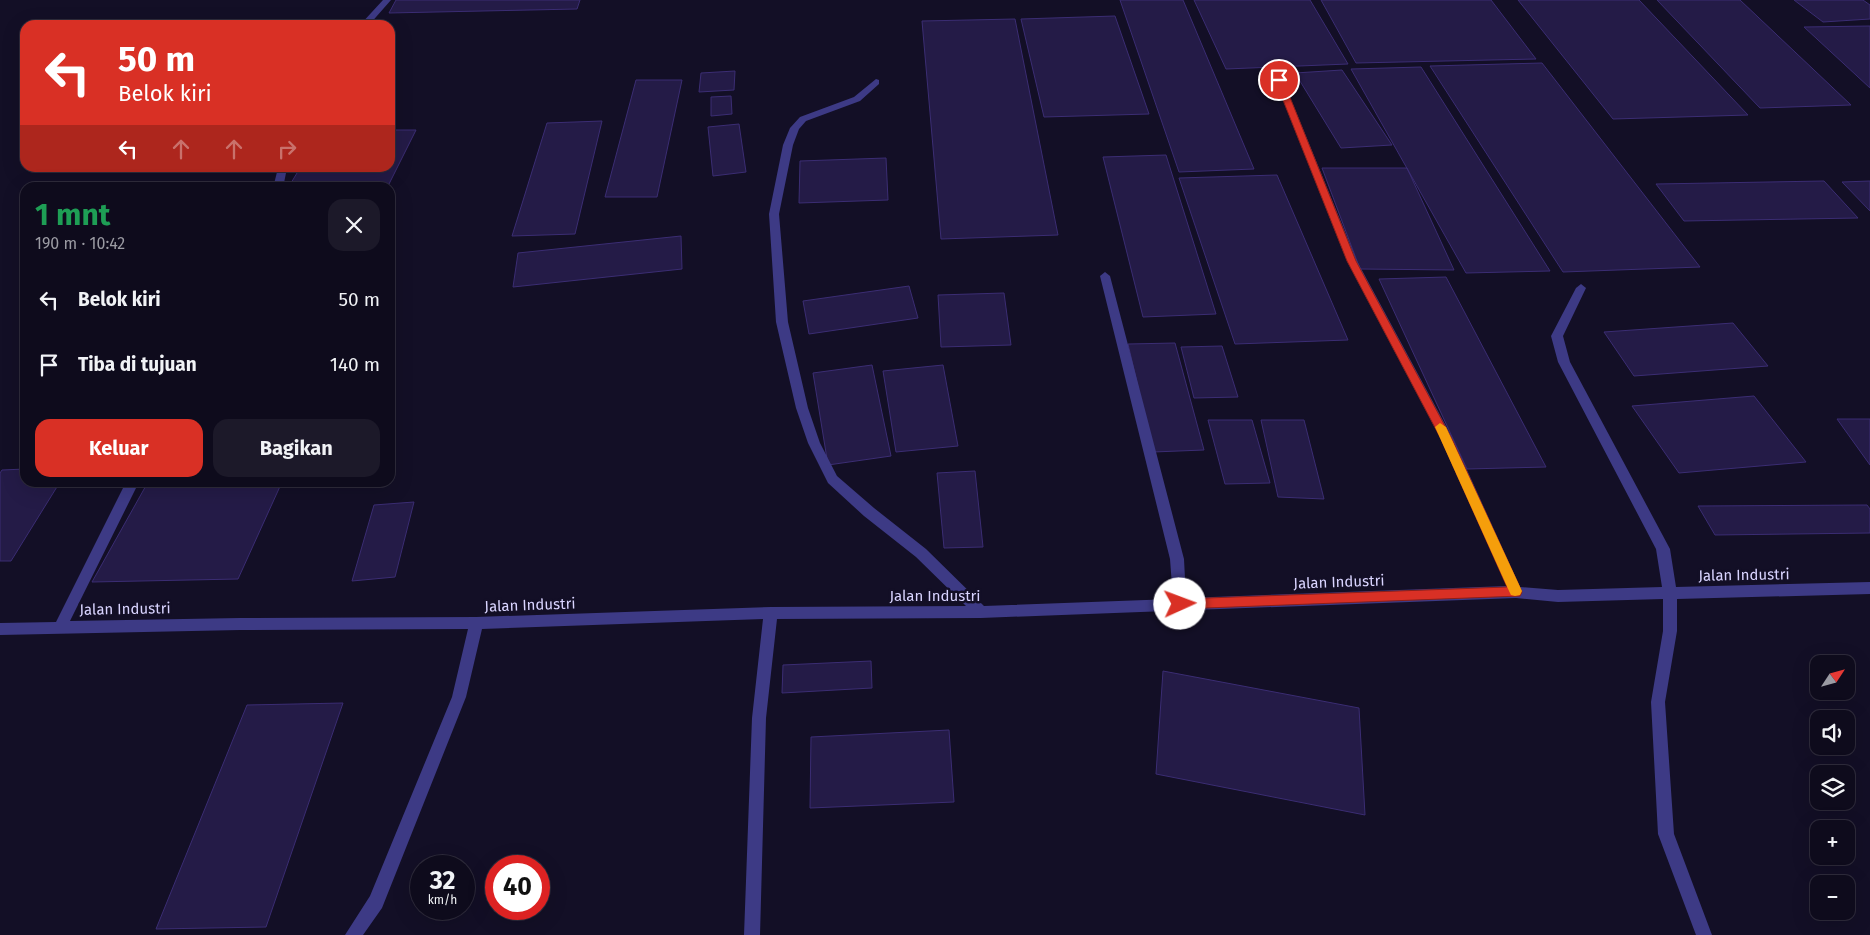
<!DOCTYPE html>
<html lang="id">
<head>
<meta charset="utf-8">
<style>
	:root { --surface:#0e0b1c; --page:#1c1929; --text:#f1f3f6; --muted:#9b9ba3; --line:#2e2b3b; --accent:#d93025 }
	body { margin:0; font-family:"Fira Sans",sans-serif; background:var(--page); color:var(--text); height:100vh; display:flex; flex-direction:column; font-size:19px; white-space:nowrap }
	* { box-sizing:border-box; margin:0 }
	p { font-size:16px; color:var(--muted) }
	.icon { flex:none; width:28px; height:28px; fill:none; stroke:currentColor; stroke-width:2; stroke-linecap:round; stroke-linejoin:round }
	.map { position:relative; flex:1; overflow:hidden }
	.drawer { position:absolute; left:20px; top:182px; width:375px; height:305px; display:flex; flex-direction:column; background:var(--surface); border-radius:15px; box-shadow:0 5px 20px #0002,0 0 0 1px var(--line) }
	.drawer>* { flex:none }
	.banner { position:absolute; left:20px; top:20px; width:375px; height:152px; border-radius:15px; box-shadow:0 5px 20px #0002,0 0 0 1px var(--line); background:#d93025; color:#fff; overflow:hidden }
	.needle { width:32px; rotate:54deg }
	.fabs { position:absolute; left:1810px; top:655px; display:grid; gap:10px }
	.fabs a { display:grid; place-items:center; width:45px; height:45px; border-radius:10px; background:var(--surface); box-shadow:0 5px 20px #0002,0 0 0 1px var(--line); font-size:25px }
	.speed { position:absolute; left:410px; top:855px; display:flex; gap:10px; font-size:25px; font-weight:700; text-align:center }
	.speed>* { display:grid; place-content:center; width:65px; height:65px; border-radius:50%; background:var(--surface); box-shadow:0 5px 20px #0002,0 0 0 1px var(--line); line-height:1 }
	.speed small { font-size:12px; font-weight:400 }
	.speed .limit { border:8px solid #d22; background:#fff; color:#111 }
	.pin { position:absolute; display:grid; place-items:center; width:42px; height:42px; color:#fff; margin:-21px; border:2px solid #fff; border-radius:50%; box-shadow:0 1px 5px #0007 }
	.me { position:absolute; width:55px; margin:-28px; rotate:88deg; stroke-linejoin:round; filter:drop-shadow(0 0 4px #0008) }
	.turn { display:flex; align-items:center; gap:18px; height:105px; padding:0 15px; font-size:22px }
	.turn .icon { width:65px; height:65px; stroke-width:2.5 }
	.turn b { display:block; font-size:35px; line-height:42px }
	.lanes { display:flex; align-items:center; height:48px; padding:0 15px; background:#0003; justify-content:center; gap:25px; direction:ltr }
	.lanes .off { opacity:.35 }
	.round { display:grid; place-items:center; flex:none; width:52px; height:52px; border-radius:15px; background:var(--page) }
	.summary { display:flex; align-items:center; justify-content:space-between; height:85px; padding:0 15px }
	h1 { font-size:30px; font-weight:700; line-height:38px; color:#1e9e55 }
	.button { display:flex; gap:10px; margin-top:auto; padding:10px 15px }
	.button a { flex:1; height:58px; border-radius:15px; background:var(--accent); color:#fff; font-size:20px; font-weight:700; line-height:58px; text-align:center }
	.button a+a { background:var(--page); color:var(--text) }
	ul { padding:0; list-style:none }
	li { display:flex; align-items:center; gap:15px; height:65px; padding:0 15px }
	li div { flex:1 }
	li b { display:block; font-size:19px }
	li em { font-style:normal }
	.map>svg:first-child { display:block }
</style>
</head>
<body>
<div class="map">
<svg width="1870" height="935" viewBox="0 0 1870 935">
	<rect width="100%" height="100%" fill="#130f26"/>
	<!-- building -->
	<path fill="#241b47" stroke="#3b2d73" d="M396,0H580L577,9L389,13Z
		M1120,0H1183L1254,169L1179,172Z
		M1194,0H1310L1348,64L1226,69Z
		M1321,0H1491L1536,59L1356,63Z
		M1518,0H1639L1748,115L1613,119Z
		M1657,0H1740L1851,105L1760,108Z
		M1794,0H1863L1870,5V19L1823,22Z
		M1115,16L1149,114L1044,117L1021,19Z
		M1015,19L1058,235L941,239L922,21Z
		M1870,26V88L1804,27Z
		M1542,63L1700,267L1563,272L1430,66Z
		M1421,67L1550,271L1466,273L1351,69Z
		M1342,70L1392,145L1341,148L1295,73Z
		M735,71L734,90L699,92L701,73Z
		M636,80H682L657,197H605Z
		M731,96L732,114L711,116V97Z
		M602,121L575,234L512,236L547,123Z
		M739,124L746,172L713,176L708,127Z
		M390,130H416L387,188H288L300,168H390Z
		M1166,155L1216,314L1143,317L1103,157Z
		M886,158L888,200L799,203L800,161Z
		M1322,168H1407L1454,270L1360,269Z
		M1277,175L1348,340L1235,344L1179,178Z
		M1824,181L1858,218L1684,221L1656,184Z
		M1870,181V211L1842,182Z
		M681,236L682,269L513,287L518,253Z
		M1446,277L1546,467L1467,469L1379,279Z
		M909,286L918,318L809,334L803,301Z
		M1004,293L1011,345L941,347L938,295Z
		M1733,323L1768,366L1634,376L1604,332Z
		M1175,343L1204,450L1153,452L1128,344Z
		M1222,346L1238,397L1194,398L1181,347Z
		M872,365L891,456L828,465L813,373Z
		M943,365L958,446L896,452L883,371Z
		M1754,396L1806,462L1679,473L1632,406Z
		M1837,419H1870V465Z
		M1208,420H1252L1270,483L1225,484Z
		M1261,420H1304L1324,499L1278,497Z
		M25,469V482H60L11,561H0V473L2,470Z
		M975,471L983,547L944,548L937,473Z
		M148,482H282L238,579L92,582Z
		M414,502L395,577L352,581L374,505Z
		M1867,505L1870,509V533L1715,535L1698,506Z
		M871,661L872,688L782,693L783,665Z
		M1163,671L1359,708L1365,815L1156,774Z
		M343,703L266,927L156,929L247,705Z
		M949,730L954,802L810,808L811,737Z"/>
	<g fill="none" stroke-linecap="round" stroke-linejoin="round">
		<!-- minor -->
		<path fill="#3d3a85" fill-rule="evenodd" d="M383,0H391L369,25H360Z
			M1279,77L1283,80L1357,261L1453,439L1520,587L1558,590L1662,587L1656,549L1558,362L1551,336L1576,288L1581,284L1586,288L1563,336L1570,362L1670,549L1676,587L1870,582V594L1677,599V631L1665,702L1674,834L1712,935H1696L1658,834L1651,702L1663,631V599L1558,602L1516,598L981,618L777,619L766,718L760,935H744L752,718L763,619L482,629L466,697L382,908L363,935H345L370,896L452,697L468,629L240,630L0,635V623L56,622L126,482H139L70,621L240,618L476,617L771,607L966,606L916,557L864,516L828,483L808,443L796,408L776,322L769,214L783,145L790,128L800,117L854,97L876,79L879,80V84L860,101L806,121L799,129L793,145L779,214L788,322L808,408L820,443L837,476L874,508L926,549L984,606L1173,599L1170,559L1100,276L1105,272L1110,276L1184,559L1186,598L1507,586L1441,439L1347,261L1275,80Z
			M278,168H287L283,188H273Z"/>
	</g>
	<!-- route -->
	<path fill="#d93025" stroke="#8d1f18" d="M1279,78L1283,80L1356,261L1452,439L1522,592L1520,596L1180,609L1176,608L1174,604L1176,600L1180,599L1507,587L1441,439L1347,261L1275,80Z"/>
	<!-- slow -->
	<path fill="#f59e0b" d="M1440,423L1446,427L1522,591L1520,595L1515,596L1511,595L1509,591L1435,427Z"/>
	<g text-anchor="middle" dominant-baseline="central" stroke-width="5" stroke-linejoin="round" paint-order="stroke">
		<!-- street labels -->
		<g font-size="15" fill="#d9d4ff" stroke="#130f26">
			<text transform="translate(1744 575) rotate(-1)">Jalan Industri</text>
			<text transform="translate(1339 582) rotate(-2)">Jalan Industri</text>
			<text x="935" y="596">Jalan Industri</text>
			<text transform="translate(530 605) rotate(-2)">Jalan Industri</text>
			<text transform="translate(125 609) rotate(-1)">Jalan Industri</text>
		</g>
	</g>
</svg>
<div class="fabs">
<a><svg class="needle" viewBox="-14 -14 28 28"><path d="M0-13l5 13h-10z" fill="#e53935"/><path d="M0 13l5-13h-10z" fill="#9b9ba3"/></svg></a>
<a><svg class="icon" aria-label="sound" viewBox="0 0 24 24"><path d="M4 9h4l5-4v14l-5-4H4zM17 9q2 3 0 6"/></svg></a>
<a><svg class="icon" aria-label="layers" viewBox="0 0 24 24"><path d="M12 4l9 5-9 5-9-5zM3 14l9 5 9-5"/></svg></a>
<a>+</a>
<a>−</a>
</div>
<div class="speed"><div>32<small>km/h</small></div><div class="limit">40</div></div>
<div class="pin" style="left:1279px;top:80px;background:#d93025"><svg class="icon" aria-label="arrive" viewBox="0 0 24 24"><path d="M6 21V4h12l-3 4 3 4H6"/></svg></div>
<svg class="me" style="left:1180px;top:604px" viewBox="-20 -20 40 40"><circle r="19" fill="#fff"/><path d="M0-13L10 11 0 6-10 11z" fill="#d93025"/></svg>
<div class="banner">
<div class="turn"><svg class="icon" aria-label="left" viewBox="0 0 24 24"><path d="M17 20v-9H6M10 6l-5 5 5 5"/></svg><div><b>50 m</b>Belok kiri</div></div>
<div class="lanes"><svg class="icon" aria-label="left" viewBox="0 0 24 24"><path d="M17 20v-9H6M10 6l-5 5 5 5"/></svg><svg class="icon off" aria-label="ahead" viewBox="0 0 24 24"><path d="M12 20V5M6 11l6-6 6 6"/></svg><svg class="icon off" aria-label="ahead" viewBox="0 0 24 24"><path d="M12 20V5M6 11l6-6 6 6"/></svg><svg class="icon off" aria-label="right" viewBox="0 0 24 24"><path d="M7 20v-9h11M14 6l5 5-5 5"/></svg></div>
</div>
<section class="drawer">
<div class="summary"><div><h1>1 mnt</h1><p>190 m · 10:42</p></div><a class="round"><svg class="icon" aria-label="close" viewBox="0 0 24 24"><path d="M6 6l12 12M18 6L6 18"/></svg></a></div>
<ul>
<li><svg class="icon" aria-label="left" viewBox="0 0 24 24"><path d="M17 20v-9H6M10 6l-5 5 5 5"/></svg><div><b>Belok kiri</b></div><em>50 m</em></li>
<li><svg class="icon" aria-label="arrive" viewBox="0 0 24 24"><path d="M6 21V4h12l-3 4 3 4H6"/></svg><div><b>Tiba di tujuan</b></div><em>140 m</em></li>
</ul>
<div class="button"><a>Keluar</a><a>Bagikan</a></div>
</section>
</div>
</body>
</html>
